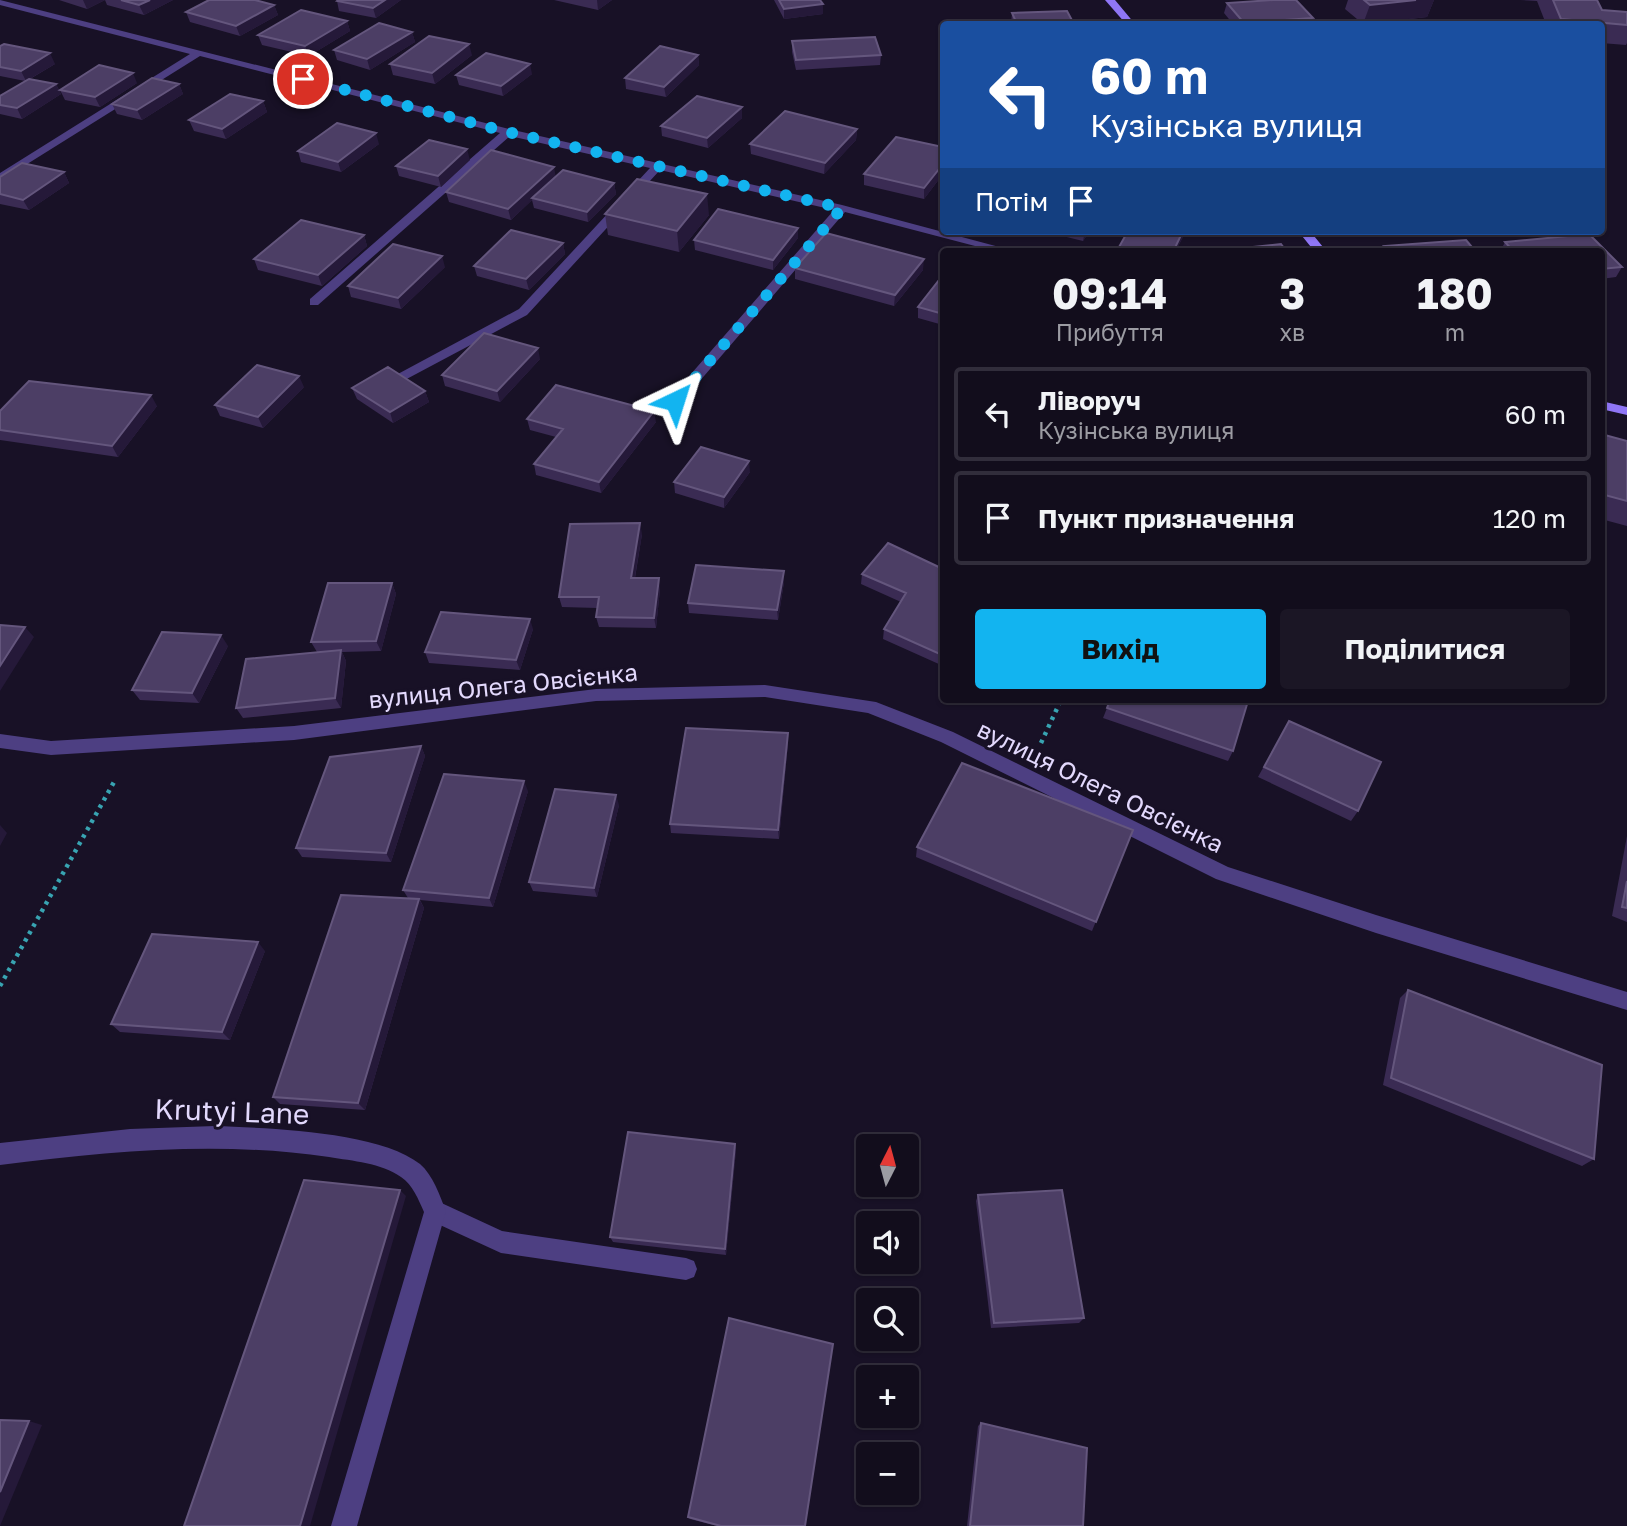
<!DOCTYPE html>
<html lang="uk">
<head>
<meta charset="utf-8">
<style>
	:root { --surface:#120d1c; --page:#1b1625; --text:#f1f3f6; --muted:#9c9ca3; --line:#312d3b; --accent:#12b4f0 }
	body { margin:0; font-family:"Golos Text",sans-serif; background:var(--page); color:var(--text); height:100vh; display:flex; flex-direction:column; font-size:26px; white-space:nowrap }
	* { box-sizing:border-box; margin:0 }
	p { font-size:23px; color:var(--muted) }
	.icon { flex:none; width:38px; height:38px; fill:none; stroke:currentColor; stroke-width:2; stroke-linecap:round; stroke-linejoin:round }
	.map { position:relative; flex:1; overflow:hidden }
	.drawer { position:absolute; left:940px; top:248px; width:665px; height:455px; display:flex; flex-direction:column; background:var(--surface); border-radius:7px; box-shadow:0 2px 5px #0004,0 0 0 2px var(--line) }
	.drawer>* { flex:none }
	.top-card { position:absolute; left:940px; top:21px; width:665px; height:214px; border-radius:7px; box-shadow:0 2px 5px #0004,0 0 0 2px var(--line); background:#1a4fa0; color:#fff; overflow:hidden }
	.needle { width:46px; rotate:6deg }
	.tools { position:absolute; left:856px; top:1134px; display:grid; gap:14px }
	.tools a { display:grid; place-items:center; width:63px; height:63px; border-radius:7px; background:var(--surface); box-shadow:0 2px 5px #0004,0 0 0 2px var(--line); font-size:35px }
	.pin { position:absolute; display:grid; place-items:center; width:60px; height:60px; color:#fff; margin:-30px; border:4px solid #fff; border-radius:50%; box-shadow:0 2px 7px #0007 }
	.me { position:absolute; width:77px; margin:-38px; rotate:41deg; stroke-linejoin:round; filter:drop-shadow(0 0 5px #0008) }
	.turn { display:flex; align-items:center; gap:24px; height:147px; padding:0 35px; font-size:32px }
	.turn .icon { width:91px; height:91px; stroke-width:2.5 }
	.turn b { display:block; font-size:49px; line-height:60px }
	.then { display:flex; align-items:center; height:66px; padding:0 35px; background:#0003; gap:14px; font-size:26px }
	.eta { display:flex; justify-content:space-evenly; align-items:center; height:119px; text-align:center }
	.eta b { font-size:42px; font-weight:700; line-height:49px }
	.primary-button { display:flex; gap:14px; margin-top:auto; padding:14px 35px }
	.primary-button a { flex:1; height:80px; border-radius:7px; background:var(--accent); color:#111; font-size:28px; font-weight:700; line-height:80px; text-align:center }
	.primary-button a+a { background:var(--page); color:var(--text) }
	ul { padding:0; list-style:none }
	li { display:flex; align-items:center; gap:21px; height:94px; margin:0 14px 10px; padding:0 21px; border:4px solid var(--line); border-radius:7px }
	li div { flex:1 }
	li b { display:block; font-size:26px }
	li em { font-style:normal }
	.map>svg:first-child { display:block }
</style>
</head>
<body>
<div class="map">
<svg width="1627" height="1526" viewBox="0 0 1627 1526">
	<rect width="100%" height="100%" fill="#181126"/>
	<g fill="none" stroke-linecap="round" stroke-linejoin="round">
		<!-- path -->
		<path stroke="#38a4b2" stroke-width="4.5" stroke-dasharray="3.5 5" stroke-linecap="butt" d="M1041,743L1061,700
			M0,986L114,782"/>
		<!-- lane -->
		<path fill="#4d3f82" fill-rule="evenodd" d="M435,1200L502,1231L686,1258L694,1261L697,1269L694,1277L686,1280L501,1253L427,1219L424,1211L427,1203Z"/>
		<!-- street -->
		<path fill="#4d3f82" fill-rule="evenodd" d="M0,0L509,129L842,205L1018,252H998L845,212L680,404L675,405L668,401L670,398L834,210L660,170L527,315L401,382L394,378L396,375L519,309L650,168L510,136L318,305H310V299L500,133L200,56L0,181V173L190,54L0,5Z
			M765,685L876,702L953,732L1228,867L1376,915L1627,992V1010L1376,933L1216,879L941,742L868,713L765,697L596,701L294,740L51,755L0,748V734L51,741L294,726L596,689Z
			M215,1126C267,1128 379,1131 420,1164C433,1175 440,1196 446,1211L357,1526H331L424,1212C418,1199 413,1185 401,1177C381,1163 353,1161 329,1157C219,1141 110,1151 0,1165V1143L130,1129Z"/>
		<!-- secondary -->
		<path fill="#8f76f6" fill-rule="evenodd" d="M1105,0H1115L1135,24H1126Z
			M1298,231H1310L1327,252H1315Z
			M1601,401L1627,407V415L1601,409Z"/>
	</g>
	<!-- wall -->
	<path fill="#3a2b53" d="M59,0H105L87,9Z
		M105,0H173L144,15L107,5Z
		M401,0L376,18L339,11L337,1Z
		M554,0H612L598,10Z
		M774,0H820L823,14L784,19Z
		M1348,0H1434L1427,17L1367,24H1363L1345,9Z
		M1520,0H1597L1602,10L1627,12V43L1626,45L1601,43V24H1546L1537,1Z
		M1227,3L1313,18L1311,24H1233L1224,13Z
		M274,5L278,15L240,36L190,22L186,12Z
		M1012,13L1074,24H1011Z
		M347,21L350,31L309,56L262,45L258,35Z
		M412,32L415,42L370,70L337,60L334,50Z
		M792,41L881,55L880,65L796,70L792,52Z
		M0,46L55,64L30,79L56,84L61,94L22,119L0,114V96L25,81L0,76Z
		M472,55L435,84L393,75L390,64Z
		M698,55L699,65L666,97L626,89L625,78Z
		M532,74L503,96L459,85L456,75Z
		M137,83L100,107L65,100L60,90Z
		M179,84L183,94L142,120L117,114L112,104Z
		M263,101L267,112L226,139L194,131L189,120Z
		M742,107V118L708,148L662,136L661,126Z
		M857,129L856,140L824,174L751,154L750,144Z
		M379,144L341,172L301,162L298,151Z
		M943,147V174L924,199L864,185V174Z
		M470,160L441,187L399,176L396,166Z
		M64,172L69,183L29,210L0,204V177Z
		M556,177L614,183L616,194L588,222L534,208L532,200L511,220L449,202L446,192Z
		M605,214L709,215L679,252L608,235Z
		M798,228V238L773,270L695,250L694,240Z
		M1042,231H1090L1083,241Z
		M1128,231H1184L1183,237L1175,252H1118L1119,247Z
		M1589,234L1622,267L1616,277L1601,279V252H1500L1505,242Z
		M364,235L367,246L322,286L258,270L254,259Z
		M563,243L565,254L529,290L477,276L474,266Z
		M1384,246L1476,252H1382Z
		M445,267L401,309L351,297L348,286Z
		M795,268L923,270L894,306L795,279Z
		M943,275V325L918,318V307Z
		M540,359L500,402L445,386L442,375Z
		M304,387L263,428L220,416L215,405Z
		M352,388L425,391L429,402L393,423L357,399Z
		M157,406L118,457L0,440V411Z
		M527,419L656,422L601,493L536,475L534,464L556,437L530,430Z
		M1601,434L1627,441V526L1601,519Z
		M750,472L724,508L675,493L674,482Z
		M642,534L635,578L660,589L656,628L599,627L596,617L597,608L562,607L559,597Z
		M943,569V661L941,665L883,639L884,629L901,602L861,584L862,574Z
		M784,571V582L778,620L689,613L688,603Z
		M392,583L396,594L381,651L342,652L346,661L341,708L243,718L236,708L317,652L311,642Z
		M533,629L520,670L429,663L425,652Z
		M228,646L199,703L140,700L132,690Z
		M1107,708L1233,751L1228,761L1103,718Z
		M1289,721L1358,811L1351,821L1258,777Z
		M788,733V743L779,839L671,833L670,824Z
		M421,746L425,756L391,862L302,857L296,848Z
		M528,791L493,907L420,900L424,908L365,1110L280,1104L273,1097L408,898L403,890Z
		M619,805L597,897L533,891L529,882Z
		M1133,830L1092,931L916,857L917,847Z
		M1627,836V922L1612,916Z
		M265,951L230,1040L120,1032L111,1024Z
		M1408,990L1594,1159L1582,1166L1383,1085L1400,998Z
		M735,1144L736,1150L726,1255L613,1242L610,1237Z
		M978,1195L1084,1318L1079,1323L991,1328L976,1201Z
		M981,1423L1083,1526H967L978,1426Z
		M688,1517L805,1526H717L690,1519Z"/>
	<!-- shaded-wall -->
	<path fill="#251939" d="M83,0H105L87,9Z
		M150,0H173L144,15L139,5Z
		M385,0H401L376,18L373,8Z
		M597,0H612L598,10Z
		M1416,0H1434L1427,17L1363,24L1370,5Z
		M823,4V14L784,19V9Z
		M274,5L278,15L240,36L236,26Z
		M347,21L350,31L309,56L305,46Z
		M412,32L415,42L370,70L367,59Z
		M469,44L472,55L435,84L432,73Z
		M50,53L55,64L26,81L21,71Z
		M698,55L699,65L666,97L664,87Z
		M530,64L532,74L503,96L501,86Z
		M133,73L137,83L100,107L95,97Z
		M56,84L61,94L22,119L17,108Z
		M179,84L183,94L142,120L137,110Z
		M263,101L267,112L226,139L222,129Z
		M742,107V118L708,148L707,138Z
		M857,129L856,140L824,174L825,163Z
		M376,133L379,144L341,172L338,162Z
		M467,149L470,160L441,187L438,176Z
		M943,164V174L924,199V188Z
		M554,167L556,178L532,198V200L511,220L508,209Z
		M64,172L69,183L29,210L23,200Z
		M614,183L616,194L588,222L587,212Z
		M707,194L709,215L679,252L677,231Z
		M798,228V238L773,270V260Z
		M1085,231H1090L1083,241Z
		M1183,231H1184L1183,237L1175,252H1173Z
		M364,235L367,246L322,286L318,275Z
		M563,243L565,254L529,290L526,279Z
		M442,256L445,267L401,309L398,298Z
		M924,259L923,270L894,306L895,295Z
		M538,348L540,359L500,402L497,391Z
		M299,376L304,387L263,428L258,417Z
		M425,391L429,402L393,423L390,412Z
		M151,395L157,406L118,457L112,446Z
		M654,411L656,422L601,493L599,482Z
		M749,461L750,472L724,508V497Z
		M640,523L642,534L633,588L631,578Z
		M784,571V582L778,620L777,610Z
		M659,578L660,589L656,628L654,618Z
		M392,583L396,594L381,651L376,641Z
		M530,619L533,629L520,670L516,660Z
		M25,627L34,637L0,691V666Z
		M221,635L228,646L199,703L192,693Z
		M341,650L346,661L341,708L335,698Z
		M943,653V661L941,665L942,655Z
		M788,733V743L779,839L778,830Z
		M421,746L425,756L391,862L386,853Z
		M524,781L528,791L493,907L489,898Z
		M616,795L619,805L597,897L594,888Z
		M0,825L7,833L0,846Z
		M419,899L424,908L365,1110L358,1103Z
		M258,942L265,951L230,1040L222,1032Z
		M735,1144L736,1150L726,1255L725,1249Z
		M400,1190L406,1196L310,1526H300Z
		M29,1421L42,1425L0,1526V1492Z"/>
	<!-- building -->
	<path fill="#4c3e65" stroke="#64567d" stroke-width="2" d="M121,0H150L139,5Z
		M209,0H255L274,5L236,26L186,12Z
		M338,0H385L373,8L337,1Z
		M779,0H820L823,4L784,9Z
		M1273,0H1296L1313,18L1244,23L1227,3Z
		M1364,0H1416L1370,5Z
		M1553,0H1597L1602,10L1627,12V25L1561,19Z
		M301,10L347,21L305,46L258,35Z
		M1067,11L1074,24H1017L1012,13Z
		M1283,22L1286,24H1250Z
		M379,23L412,32L367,59L334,50Z
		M429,36L469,44L432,73L390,64Z
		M875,37L881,55L796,60L792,41Z
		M4,44L50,53L21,71L0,67V46Z
		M660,46L698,55L664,87L625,78Z
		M486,53L530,64L501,86L456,75Z
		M99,65L133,73L95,97L60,90Z
		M152,78L179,84L137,110L112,104Z
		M29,79L56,84L17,108L0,105V96Z
		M230,94L263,101L222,129L189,120Z
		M697,96L742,107L707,138L661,126Z
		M785,111L857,129L825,163L750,144Z
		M337,123L376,133L338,162L298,151Z
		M896,137L943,147V164L924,188L864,174Z
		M429,140L467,149L438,176L396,166Z
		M491,150L554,167L508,209L446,192Z
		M22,163L64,172L23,200L0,194V177Z
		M563,170L614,183L587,212L532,198Z
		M637,179L707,194L677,231L605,214Z
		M718,209L798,228L773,260L694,240Z
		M301,220L364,235L318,275L254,259Z
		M511,230L563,243L526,279L474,266Z
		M1128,231H1183L1173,252H1141L1119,247Z
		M826,233L924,259L895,295L795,268Z
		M1589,234L1622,267L1601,269V252H1514L1505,242Z
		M1466,240L1476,252H1389L1384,246Z
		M393,244L442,256L398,298L348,286Z
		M1281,244L1287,252H1224L1223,250Z
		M943,275V314L918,307Z
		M484,333L538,348L497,391L442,375Z
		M257,365L299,376L258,417L215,405Z
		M388,367L425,391L390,412L352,388Z
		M29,381L151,395L112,446L0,430V411Z
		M556,385L654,411L599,482L534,464L563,429L527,419Z
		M1601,434L1627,441V501L1601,494Z
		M701,447L749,461L724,497L674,482Z
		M640,523L631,578H659L654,618L596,617L599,597H559L570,524Z
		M888,543L943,569V653L942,655L884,629L906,593L862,574Z
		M696,565L784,571L777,610L688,603Z
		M328,583H392L376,641L311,642Z
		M441,612L530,619L516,660L425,652Z
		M0,625L25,627L0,666Z
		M162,632L221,635L192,693L132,690Z
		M341,650L335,698L236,708L246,659Z
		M1110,700H1245L1248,701L1233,751L1107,708Z
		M1289,721L1381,762L1358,811L1264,767Z
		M686,728L788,733L778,830L670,824Z
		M421,746L386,853L296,848L330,757Z
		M962,763L1133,830L1096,922L917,847Z
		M444,774L524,781L489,898L403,890Z
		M555,789L616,795L594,888L529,882Z
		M1627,881V908L1622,907Z
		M341,895L419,899L358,1103L273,1097Z
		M152,934L258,942L222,1032L111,1024Z
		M1408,990L1602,1065L1594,1159L1391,1078Z
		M628,1132L735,1144L725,1249L610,1237Z
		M304,1180L400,1190L300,1526H184Z
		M1062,1190L1084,1318L994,1323L978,1195Z
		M729,1318L833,1344L805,1526H721L688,1517Z
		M0,1420L29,1421L0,1492Z
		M981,1423L1087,1448L1083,1526H970Z"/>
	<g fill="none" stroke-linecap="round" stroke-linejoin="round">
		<!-- route -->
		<path stroke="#12b4f0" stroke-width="12" stroke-dasharray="0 21.6" d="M303,79L508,132L842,208L675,401"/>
	</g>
	<g text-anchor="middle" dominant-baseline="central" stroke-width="6" stroke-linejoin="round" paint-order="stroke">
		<!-- street labels -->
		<g font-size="24" fill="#e3d9fd" stroke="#181126">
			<text transform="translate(503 685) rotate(-6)">вулиця Олега Овсієнка</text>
			<text transform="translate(1101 786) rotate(26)">вулиця Олега Овсієнка</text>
		</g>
		<!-- near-street labels -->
		<g font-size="28" fill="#e3d9fd" stroke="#181126">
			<text transform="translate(232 1111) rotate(2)">Krutyi Lane</text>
		</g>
	</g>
</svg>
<div class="tools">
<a><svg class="needle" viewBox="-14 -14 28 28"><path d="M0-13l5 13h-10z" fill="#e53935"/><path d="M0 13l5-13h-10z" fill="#9c9ca3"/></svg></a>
<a><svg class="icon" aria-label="sound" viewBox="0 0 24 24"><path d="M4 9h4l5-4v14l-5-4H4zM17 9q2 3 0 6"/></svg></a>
<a><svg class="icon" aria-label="search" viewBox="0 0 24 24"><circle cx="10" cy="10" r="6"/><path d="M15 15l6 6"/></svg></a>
<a>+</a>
<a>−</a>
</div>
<div class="pin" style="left:303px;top:79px;background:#d93025"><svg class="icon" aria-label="arrive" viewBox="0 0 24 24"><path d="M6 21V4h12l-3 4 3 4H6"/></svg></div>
<svg class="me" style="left:675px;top:401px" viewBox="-20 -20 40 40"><path d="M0-17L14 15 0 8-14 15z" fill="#12b4f0" stroke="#fff" stroke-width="4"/></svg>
<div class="top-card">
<div class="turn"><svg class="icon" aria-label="left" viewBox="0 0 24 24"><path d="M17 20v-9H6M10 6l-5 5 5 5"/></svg><div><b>60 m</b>Кузінська вулиця</div></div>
<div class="then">Потім<svg class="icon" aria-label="arrive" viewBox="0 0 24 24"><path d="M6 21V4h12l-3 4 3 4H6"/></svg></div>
</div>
<section class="drawer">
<div class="eta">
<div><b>09:14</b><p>Прибуття</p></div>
<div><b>3</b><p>хв</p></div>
<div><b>180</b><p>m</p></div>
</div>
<ul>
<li><svg class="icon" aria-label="left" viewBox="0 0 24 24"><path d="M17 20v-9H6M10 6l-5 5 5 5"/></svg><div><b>Ліворуч</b><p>Кузінська вулиця</p></div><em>60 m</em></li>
<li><svg class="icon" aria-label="arrive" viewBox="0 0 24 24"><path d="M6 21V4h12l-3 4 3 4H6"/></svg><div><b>Пункт призначення</b></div><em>120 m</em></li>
</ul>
<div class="primary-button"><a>Вихід</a><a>Поділитися</a></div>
</section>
</div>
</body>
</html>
